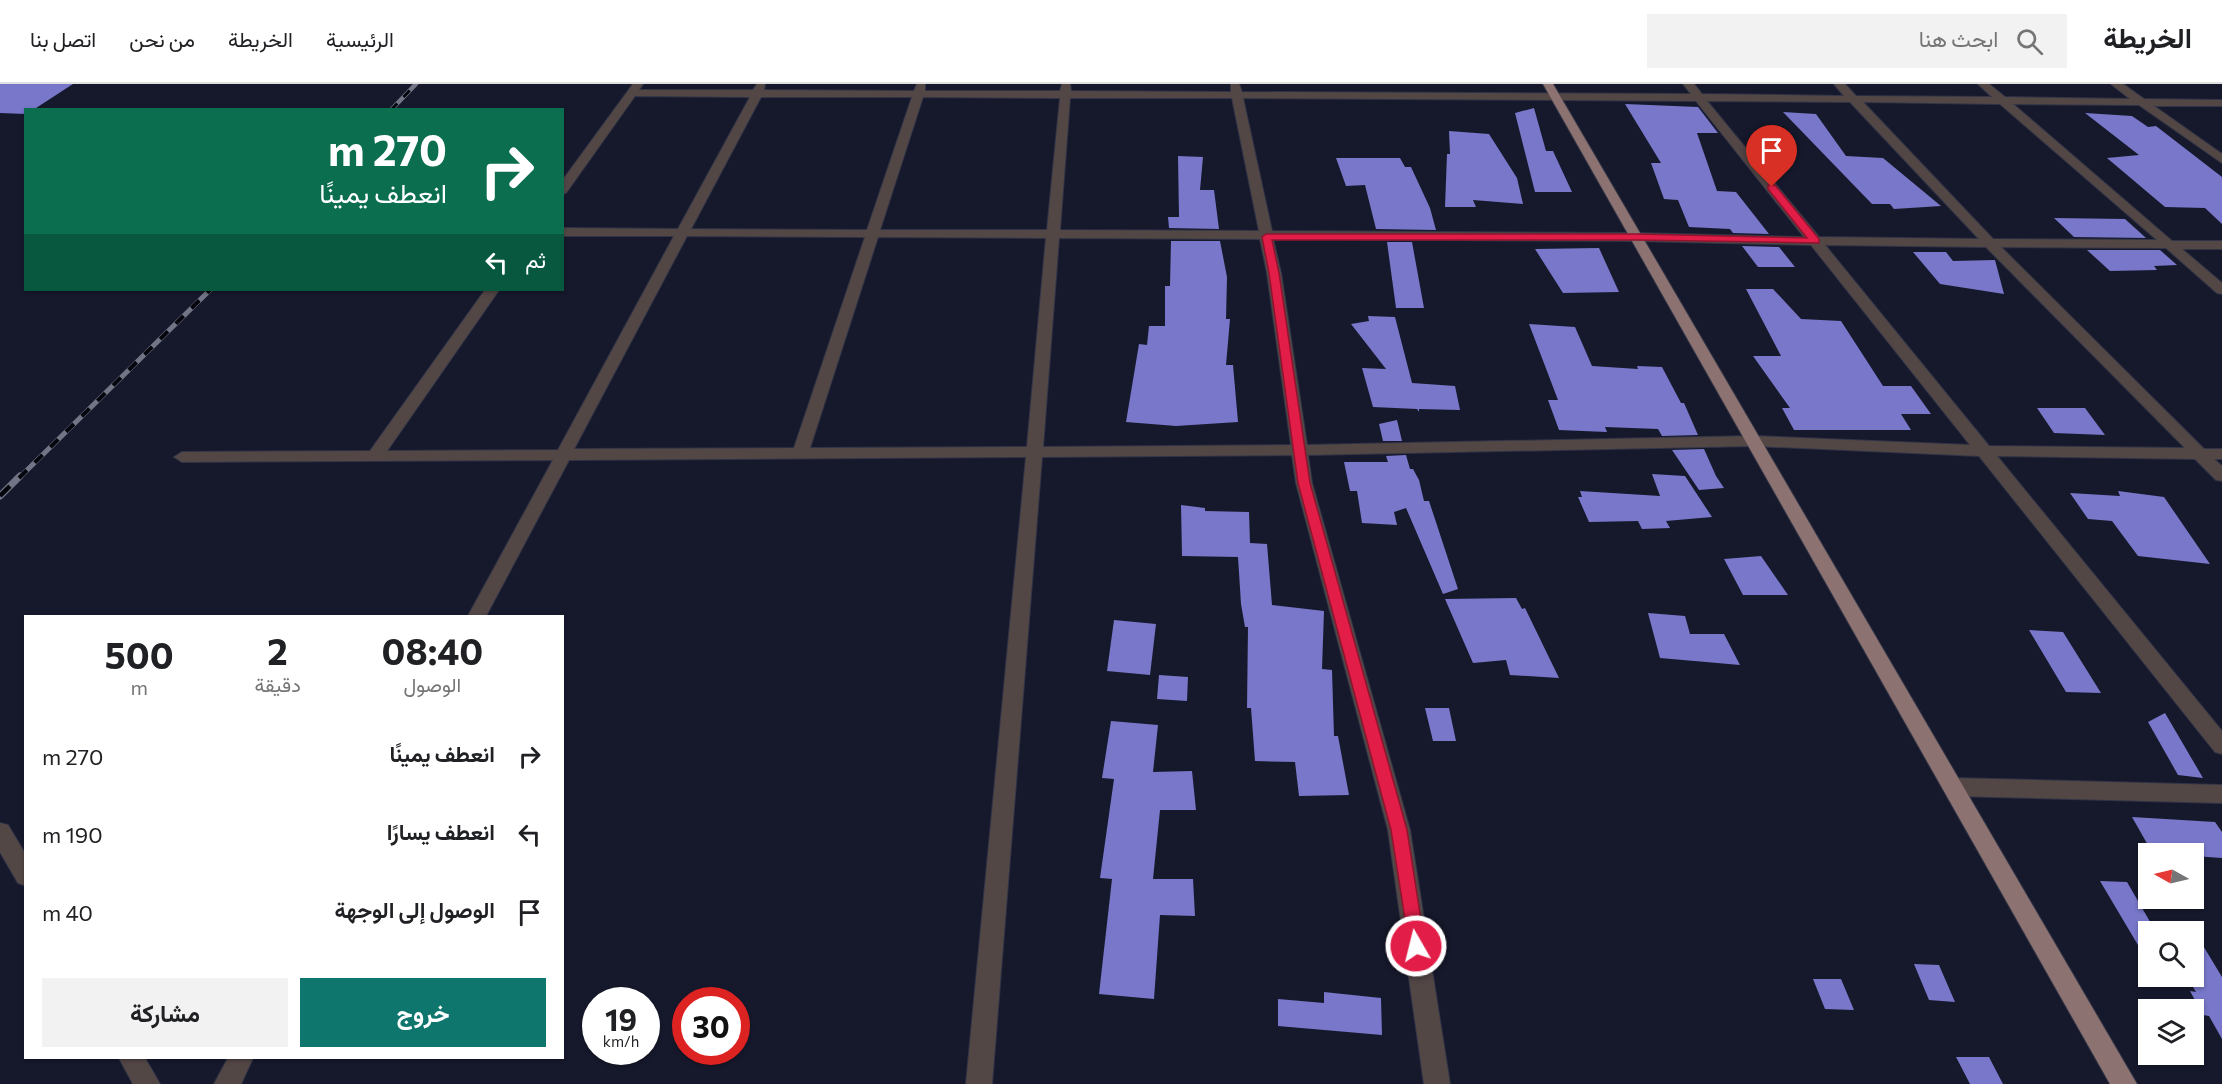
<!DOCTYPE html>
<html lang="ar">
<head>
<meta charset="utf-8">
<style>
	:root { --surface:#fff; --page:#f2f2f2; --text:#202124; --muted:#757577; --line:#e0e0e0; --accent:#0f766e }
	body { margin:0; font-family:Commissioner,Vazirmatn,sans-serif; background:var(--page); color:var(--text); direction:rtl; height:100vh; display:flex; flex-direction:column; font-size:22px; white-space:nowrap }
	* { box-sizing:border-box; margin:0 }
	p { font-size:20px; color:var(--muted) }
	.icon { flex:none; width:33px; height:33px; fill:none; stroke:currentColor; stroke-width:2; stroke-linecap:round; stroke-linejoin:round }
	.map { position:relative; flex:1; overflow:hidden; direction:ltr }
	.sheet { position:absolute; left:24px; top:531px; width:540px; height:444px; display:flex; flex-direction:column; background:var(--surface); border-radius:0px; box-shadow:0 2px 4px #0004; direction:rtl }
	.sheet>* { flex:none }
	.hud { position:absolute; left:24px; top:24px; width:540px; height:183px; border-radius:0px; box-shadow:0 2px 4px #0004; direction:rtl; background:#0b6e4f; color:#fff; overflow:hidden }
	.needle { width:39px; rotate:278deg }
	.buttons { position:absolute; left:2138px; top:759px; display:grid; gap:12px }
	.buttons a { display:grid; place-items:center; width:66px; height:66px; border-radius:0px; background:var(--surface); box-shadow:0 2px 4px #0004; font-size:30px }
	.speed { position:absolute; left:582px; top:903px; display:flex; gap:12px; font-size:30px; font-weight:700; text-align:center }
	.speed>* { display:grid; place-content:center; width:78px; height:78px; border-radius:50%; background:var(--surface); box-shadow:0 2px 4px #0004; line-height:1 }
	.speed small { font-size:15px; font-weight:400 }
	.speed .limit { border:9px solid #d22; background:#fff; color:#111 }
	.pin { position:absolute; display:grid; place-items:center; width:51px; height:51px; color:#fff; margin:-62px -26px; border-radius:50% 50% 50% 0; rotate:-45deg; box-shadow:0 0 6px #0007 }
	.pin .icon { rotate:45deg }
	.me { position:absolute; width:66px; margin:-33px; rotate:352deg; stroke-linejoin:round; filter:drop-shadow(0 0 4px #0008) }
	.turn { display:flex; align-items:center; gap:21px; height:126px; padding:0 18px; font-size:27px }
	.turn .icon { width:78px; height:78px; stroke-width:2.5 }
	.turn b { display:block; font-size:42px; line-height:51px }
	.then { display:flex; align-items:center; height:57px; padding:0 18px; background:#0003; gap:12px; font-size:22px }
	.eta { display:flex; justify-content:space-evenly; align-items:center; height:102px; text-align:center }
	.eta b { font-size:36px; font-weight:700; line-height:42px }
	.primary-button { display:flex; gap:12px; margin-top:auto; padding:12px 18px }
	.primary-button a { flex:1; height:69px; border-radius:0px; background:var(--accent); color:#fff; font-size:24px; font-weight:700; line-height:69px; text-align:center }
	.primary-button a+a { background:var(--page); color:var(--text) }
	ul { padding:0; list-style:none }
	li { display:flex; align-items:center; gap:18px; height:78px; padding:0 18px }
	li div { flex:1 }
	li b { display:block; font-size:22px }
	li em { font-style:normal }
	header { display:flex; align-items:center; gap:36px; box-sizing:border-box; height:84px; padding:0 30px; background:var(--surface); border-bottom:2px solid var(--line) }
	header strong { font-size:28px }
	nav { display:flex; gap:33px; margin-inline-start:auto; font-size:21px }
	.search { width:420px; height:54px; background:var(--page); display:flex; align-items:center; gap:15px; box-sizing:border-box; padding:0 21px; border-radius:0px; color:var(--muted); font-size:22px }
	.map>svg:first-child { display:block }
</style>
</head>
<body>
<header>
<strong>الخريطة</strong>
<div class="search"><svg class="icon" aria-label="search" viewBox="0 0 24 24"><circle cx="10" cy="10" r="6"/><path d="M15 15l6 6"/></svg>ابحث هنا</div>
<nav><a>الرئيسية</a><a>الخريطة</a><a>من نحن</a><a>اتصل بنا</a></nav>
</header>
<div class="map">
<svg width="2222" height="1000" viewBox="0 0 2222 1000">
	<rect width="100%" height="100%" fill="#16192c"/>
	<!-- building -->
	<path fill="#7877c9" d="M0,0H73L33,26H26V30L0,29Z
		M1625,20L1698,23L1718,49H1697L1717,107L1736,108L1769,150L1733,149L1730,145L1689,143L1678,116L1664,115L1651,79H1661Z
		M1534,24L1546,67H1553L1572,108H1535L1515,29Z
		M1783,28L1816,30L1846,72L1883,74L1941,122L1894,125L1890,120H1872Z
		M2085,29L2132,32L2148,43L2156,42L2222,93V140L2205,124L2165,123L2107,74L2139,71Z
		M1449,47L1489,50L1517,94L1523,120L1473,116L1476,123H1445L1447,70H1450Z
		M1178,72L1203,73L1200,106H1214L1219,145L1169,144L1168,133H1179Z
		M1336,74H1400L1405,83H1411L1430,124L1436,146L1376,145L1365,101L1346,102Z
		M2054,134L2125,135L2146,154L2074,153Z
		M1171,157H1220L1227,193L1226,235H1230L1226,281H1233L1238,338L1176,342L1126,338L1139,260L1147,261L1149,242H1165V202H1170Z
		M1387,158H1412L1424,224H1396Z
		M1742,162L1779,163L1795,183H1758Z
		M1599,164L1619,208L1563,209L1535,165Z
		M2087,166H2160L2177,181L2154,182L2157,186L2110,187Z
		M1913,168H1946L1953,177L1995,176L2004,210L1940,200Z
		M1746,205H1773L1801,235L1841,237L1883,302H1911L1931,330H1901L1911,346H1794L1782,324H1790L1753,272H1781Z
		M1368,232L1395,233L1412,299L1455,302L1460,326L1419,325V328L1417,325L1373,323L1362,284L1386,285L1351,240L1369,237Z
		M1529,240L1575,243L1592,282L1638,285L1637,282L1662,283L1681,319H1684L1698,351L1662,352L1658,345L1605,343L1607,348L1559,346L1548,316H1558Z
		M2037,324H2085L2105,351L2054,349Z
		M1397,336L1402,357H1383L1379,340Z
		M1704,365L1716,392L1724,404L1699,406L1672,366Z
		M1406,371L1410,385H1413L1419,396L1424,417H1429L1458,505L1443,510L1406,424L1394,428L1397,441L1362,439L1357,407H1350L1344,378H1388L1386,372Z
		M1652,390L1685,392L1712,433L1666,437L1670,444L1642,445L1638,437L1589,438L1578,413H1582L1580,407L1660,412Z
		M2118,407L2164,413L2210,480L2138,472L2112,437L2088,435L2070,409L2120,412Z
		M1181,421L1205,424V427L1249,428L1250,459L1267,460L1272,521L1324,527L1322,585L1332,586L1334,652H1338L1349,711L1299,712L1295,678L1255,677L1251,624H1247L1248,543H1245L1241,520L1238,473L1182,472Z
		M1761,472L1788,511H1743L1724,475Z
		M1516,514L1522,525L1525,524L1559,594L1510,591L1506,576L1473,579L1445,515Z
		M1648,529L1685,532L1690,550H1724L1740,581L1660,574Z
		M1114,536L1156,540L1150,591L1107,587Z
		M2029,546L2063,548L2101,609L2066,608Z
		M1159,591L1188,593L1187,617L1157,615Z
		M1425,624H1449L1456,657H1433Z
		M2165,629L2203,694L2178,691L2148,638Z
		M1111,637L1158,641L1153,688L1192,687L1196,726H1160L1153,795H1193L1195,832L1160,831L1154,915L1099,910L1112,795L1100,794L1114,695L1102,694Z
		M2132,733L2215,738L2222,748V774L2193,772V770H2153Z
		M2100,797L2127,798L2156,848H2148V878Z
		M2193,845L2222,893V955L2209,932L2203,931L2190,907L2196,908L2193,903Z
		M1914,880L1939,881L1955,918L1929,916Z
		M1813,895H1841L1854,926L1825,925Z
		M1324,908L1381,914L1382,951L1278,942V915L1324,919Z
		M1956,973H1989L2003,1000H1970Z"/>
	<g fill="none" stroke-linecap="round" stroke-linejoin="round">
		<!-- street casing -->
		<g stroke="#313446" stroke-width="2">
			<path id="street" d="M633,0H643L639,6H753L757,0H765L764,6L914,7L917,0H925V7H1060L1062,0H1070L1071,7L1231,8V0H1239L1242,8L1691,10L1683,0H1694L1702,10L1844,12L1834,0H1845L1856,12L1992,13L1978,0H1989L2005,13L2130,15L2111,0H2123L2144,15L2222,16V22H2154L2222,70V79L2139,21L2013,20L2172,157H2222V165H2182L2222,199V210L2217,209L2166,164L2001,163L2204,365H2222V375H2214L2222,382V397L2216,396L2195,375L1997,372L2222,647V670L2215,668L1979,372L1754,362L1308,371L1312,399L1410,746L1450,1000H1424L1388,746L1296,399L1292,371L1042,373L992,1000H966L1026,373L569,376L486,532H468L553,376L182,378L174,373L182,368L370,367L485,206H499L387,367L558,366L674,152H562V144L678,145L750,13L635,12L566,109L562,110V97ZM761,13H912L867,146L691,145ZM923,13L1060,14L1047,146H880ZM1070,14H1232L1259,147L1060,146ZM1243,14L1696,17L1804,153L1636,149L1272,147ZM1707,17L1850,18L1979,155L1819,153ZM1863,18L2000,20L2157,156L1993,155ZM687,152L865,153L794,364L574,365ZM878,153L1046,154L1027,363L810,364ZM1059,154L1260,155L1267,189L1291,361L1043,363ZM1273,155L1636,157L1811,161L1970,361L1754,352L1307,361L1281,189ZM1825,161L1986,163L2185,364L1989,362Z
				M1953,694L2222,701V719L1953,712L1946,709L1943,703L1946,697Z
				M0,739L8,741L26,771V802L18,799L0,768Z
				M119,974H145L160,1000H133Z
				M228,974H253L241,1000H214Z"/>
		</g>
		<!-- primary casing -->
		<g stroke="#313446" stroke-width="2">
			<path id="primary" d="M1543,0H1553L2137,1000H2110Z"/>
		</g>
		<!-- street -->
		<use href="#street" fill="#534746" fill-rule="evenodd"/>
		<!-- primary -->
		<use href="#primary" fill="#8c7270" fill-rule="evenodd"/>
		<!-- rail-far2 casing -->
		<g stroke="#727585" stroke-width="4.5">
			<path id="rail-far2" d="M391,26L416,0"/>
		</g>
		<!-- rail-far1 casing -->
		<g stroke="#727585" stroke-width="5">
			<path id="rail-far1" d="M19,394L210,206"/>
		</g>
		<!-- rail casing -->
		<g stroke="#727585" stroke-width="7">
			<path id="rail" d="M0,412L20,392"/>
		</g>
		<!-- rail-far2 -->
		<use href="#rail-far2" stroke="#04050d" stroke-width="3" stroke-dasharray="9" stroke-linecap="butt"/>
		<!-- rail-far1 -->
		<use href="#rail-far1" stroke="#04050d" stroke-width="4" stroke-dasharray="11" stroke-linecap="butt"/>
		<!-- rail -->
		<use href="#rail" stroke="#04050d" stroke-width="4.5" stroke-dasharray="14" stroke-linecap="butt"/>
	</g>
	<!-- route -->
	<path fill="#e11d48" stroke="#92132f" stroke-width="1.5" d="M1768,101H1775L1819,155V159L1636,156H1272L1279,189L1310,399L1407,746L1425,862L1422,867L1416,870L1410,867L1391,746L1298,399L1269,189L1262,153L1266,150H1636L1807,154L1768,105Z"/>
</svg>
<div class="buttons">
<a><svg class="needle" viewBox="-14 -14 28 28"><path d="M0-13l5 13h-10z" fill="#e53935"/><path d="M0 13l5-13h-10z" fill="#757577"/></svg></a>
<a><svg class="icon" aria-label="search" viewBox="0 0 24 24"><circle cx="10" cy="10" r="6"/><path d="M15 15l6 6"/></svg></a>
<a><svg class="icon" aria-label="layers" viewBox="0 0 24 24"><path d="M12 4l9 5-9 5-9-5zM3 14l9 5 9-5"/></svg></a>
</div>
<div class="speed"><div>19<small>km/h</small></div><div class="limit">30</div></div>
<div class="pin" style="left:1772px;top:103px;background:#d93025"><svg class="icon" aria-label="arrive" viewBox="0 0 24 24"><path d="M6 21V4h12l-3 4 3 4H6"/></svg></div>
<svg class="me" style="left:1416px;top:862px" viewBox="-20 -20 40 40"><circle r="17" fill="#e11d48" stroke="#fff" stroke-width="3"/><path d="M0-11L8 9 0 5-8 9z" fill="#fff"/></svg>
<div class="hud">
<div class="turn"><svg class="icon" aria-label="right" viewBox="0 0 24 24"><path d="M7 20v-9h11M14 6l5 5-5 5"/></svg><div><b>270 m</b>انعطف يمينًا</div></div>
<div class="then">ثم<svg class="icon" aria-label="left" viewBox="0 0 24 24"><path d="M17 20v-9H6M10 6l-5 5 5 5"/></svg></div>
</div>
<section class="sheet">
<div class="eta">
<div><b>08:40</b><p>الوصول</p></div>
<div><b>2</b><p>دقيقة</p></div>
<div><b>500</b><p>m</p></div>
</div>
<ul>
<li><svg class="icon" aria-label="right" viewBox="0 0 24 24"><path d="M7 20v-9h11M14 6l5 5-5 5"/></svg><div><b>انعطف يمينًا</b></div><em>270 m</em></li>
<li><svg class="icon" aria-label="left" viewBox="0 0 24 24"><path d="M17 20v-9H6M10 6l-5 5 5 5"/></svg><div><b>انعطف يسارًا</b></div><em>190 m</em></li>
<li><svg class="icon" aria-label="arrive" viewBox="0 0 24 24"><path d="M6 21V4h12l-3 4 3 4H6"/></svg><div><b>الوصول إلى الوجهة</b></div><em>40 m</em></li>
</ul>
<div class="primary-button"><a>خروج</a><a>مشاركة</a></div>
</section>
</div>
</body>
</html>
